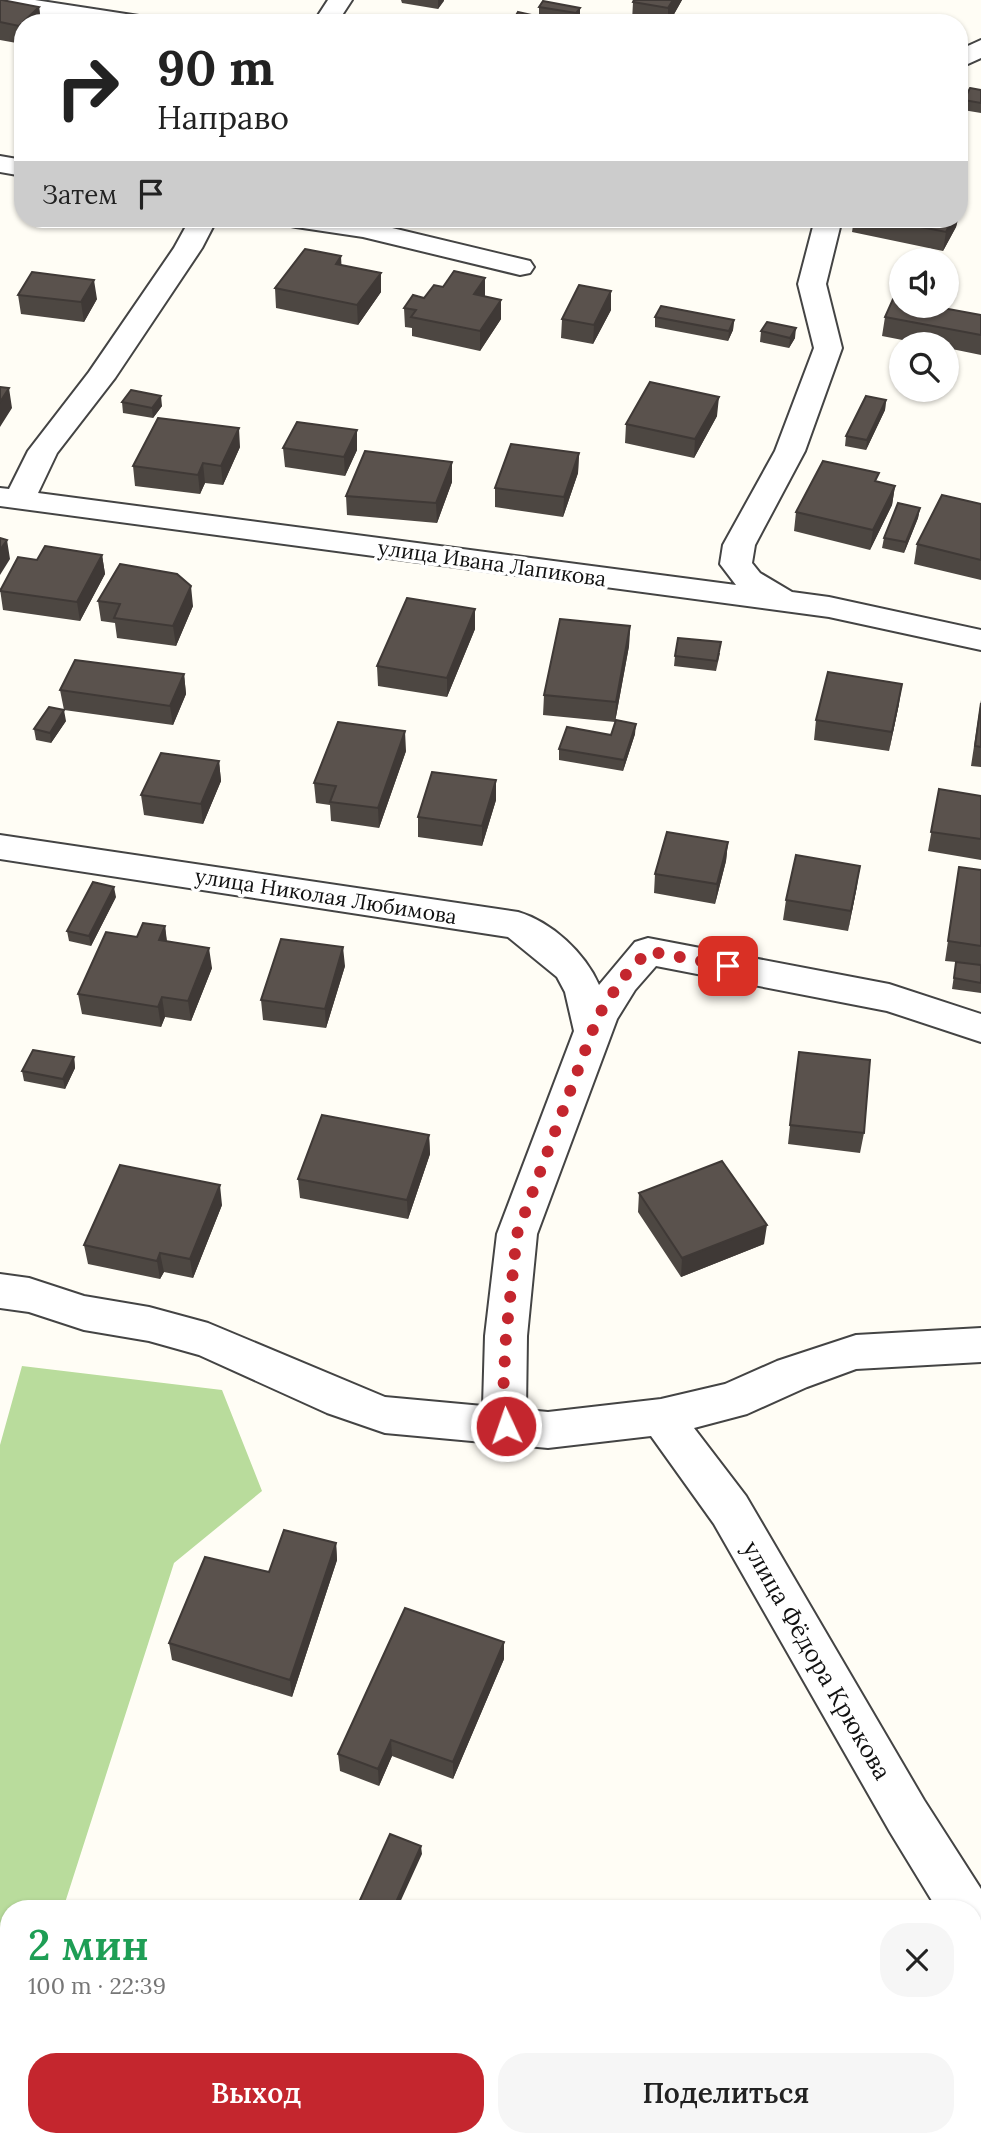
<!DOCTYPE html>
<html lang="ru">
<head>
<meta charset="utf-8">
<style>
	:root { --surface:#fff; --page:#f6f6f6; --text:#222; --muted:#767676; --accent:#c4262e }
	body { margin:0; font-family:Lora,serif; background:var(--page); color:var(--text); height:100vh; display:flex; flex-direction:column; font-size:26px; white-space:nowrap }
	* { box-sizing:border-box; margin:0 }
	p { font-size:23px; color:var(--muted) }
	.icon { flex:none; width:38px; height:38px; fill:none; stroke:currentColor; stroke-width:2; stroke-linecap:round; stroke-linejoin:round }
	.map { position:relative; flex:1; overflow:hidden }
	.side { position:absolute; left:0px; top:1900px; width:982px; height:247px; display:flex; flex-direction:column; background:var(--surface); border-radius:28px 28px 0 0; box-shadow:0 2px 5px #0004 }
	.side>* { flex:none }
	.hud { position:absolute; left:14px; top:14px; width:954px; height:214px; border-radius:28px; box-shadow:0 2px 5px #0004; background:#fff; color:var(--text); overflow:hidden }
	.controls { position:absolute; left:889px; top:248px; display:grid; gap:14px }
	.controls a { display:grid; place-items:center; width:70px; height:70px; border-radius:50%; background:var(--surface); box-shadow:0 2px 5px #0004; font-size:35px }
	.pin { position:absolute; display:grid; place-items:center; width:60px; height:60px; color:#fff; margin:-30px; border-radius:14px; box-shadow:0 4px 10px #0006 }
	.me { position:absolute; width:77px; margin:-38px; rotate:357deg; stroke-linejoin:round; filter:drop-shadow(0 0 5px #0008) }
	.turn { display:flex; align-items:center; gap:24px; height:147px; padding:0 28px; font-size:32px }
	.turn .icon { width:91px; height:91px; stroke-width:2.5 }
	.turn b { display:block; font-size:49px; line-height:60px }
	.then { display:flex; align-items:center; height:66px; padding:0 28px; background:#0003; gap:14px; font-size:26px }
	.round { display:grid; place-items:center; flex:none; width:74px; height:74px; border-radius:28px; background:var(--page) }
	.head { display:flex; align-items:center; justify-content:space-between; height:119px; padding:0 28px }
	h1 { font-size:42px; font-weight:600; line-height:52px; color:#1e9e55 }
	.button { display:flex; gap:14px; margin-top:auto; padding:14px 28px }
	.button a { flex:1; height:80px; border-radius:28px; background:var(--accent); color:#fff; font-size:28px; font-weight:600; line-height:80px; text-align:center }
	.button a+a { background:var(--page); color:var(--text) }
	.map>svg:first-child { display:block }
</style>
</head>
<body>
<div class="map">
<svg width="981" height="2147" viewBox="0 0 981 2147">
	<rect width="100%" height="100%" fill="#fffdf5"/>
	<!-- forest -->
	<path fill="#b9dc9c" d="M22,1366L222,1390L262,1491L174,1563L63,1909H9V2138H191L196,2147H0V1445Z"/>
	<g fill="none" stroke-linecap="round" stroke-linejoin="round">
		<!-- street casing -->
		<g stroke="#444" stroke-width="4">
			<path id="street" d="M0,0H35L139,16L148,18L151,23H89L0,9Z
				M328,0H352L337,23H313Z
				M981,40V58L959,68V50Z
				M0,156L23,160V176L0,172Z
				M190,219H217L202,248L115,378L57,453L38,493L736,585L720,564L723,545L775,451L814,348L798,284L815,219H842L826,284L842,348L805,451L755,545L752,563L760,573L792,592L829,597L981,630V650L829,617L0,506V488L9,489L28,451L89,372L174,248Z
				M282,219L363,221L530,261L534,267L530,273L520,275L363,237L296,227L286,225Z
				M0,835L518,912C552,922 585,953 599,985L635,942L648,938L889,984L981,1014V1042L887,1011L656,966L635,990L617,1019L537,1234L527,1336L526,1410L548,1412L661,1399L725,1384L777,1361L856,1335L981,1328V1362L856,1369L807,1387L747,1414L694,1428L746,1496L924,1800L981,1889V1927L973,1930V1909H937L890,1832L714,1524L651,1436L548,1448L385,1433L327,1413L199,1355L149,1341L84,1330L29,1312L0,1308V1274L29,1278L84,1296L149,1307L208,1323L385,1397L483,1406L485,1336L497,1234L574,1031L565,992L557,977L508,937L0,859Z"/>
		</g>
		<!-- street -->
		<use href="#street" fill="#fff" fill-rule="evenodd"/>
	</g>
	<!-- wall -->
	<path fill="#4d4742" d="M0,0L39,7L41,23H23L22,44L0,40Z
		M401,0H444V1L438,9L402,3Z
		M634,0H682L669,23H646L632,21L633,2Z
		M539,7L580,8V17L576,23L539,17L550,19V23H515V17H539Z
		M981,90V113L963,110L964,100Z
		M854,219H958L956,227L943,251L852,232Z
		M342,265L381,273V292L358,325L276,308L275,288Z
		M485,278V296L501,319L480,351L412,336V328L405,327L404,308L443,287Z
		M18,295L97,299L84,322L21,314Z
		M611,310L593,344L561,338L562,319Z
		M981,315V355L947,348V345H928L882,336L885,317Z
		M655,317L734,320L733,330L728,341L655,327Z
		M761,331L795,338L789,348L760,342Z
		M886,400L885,410L866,450L845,446L846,436Z
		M122,402L162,406L153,418L123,413Z
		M717,416L694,458L625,443L626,424Z
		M240,447L223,485L205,483L200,494L135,486L133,466Z
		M283,448L357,450L345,476L285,467Z
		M579,453L578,473L563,517L495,507V488Z
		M452,462V482L437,523L347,515L346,496Z
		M878,482L895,486L892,505L870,550L794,531L796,512Z
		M981,504V580L914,564L917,544Z
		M920,508L918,518L904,553L882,548L884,538Z
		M102,555L105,574L80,621L3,610L0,589L37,560Z
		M98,601L193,606L176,646L117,638L115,623L101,621Z
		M475,609V629L447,697L378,686L377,666Z
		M630,626L629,646L615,722L543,715L544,695Z
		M720,653L716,671L674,666L675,656Z
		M184,674L186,694L173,725L64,710L60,690Z
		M981,700V767L971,766Z
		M899,704L889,751L814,740L816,720Z
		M66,721L51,743L36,740L34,729Z
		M635,734L623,771L559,760V749L611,735Z
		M406,751L379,828L331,821L330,805L316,803L314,783Z
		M219,761L221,781L203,824L144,815L141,795Z
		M496,780V800L482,846L418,837V817Z
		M939,789L981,796V860L928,851Z
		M728,842L726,861L715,904L654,893L655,874Z
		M959,867L981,870V993L952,989L956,962L945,961Z
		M857,886L848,931L783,920L786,900Z
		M116,897L91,946L69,941L67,931Z
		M165,926L167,941L212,968L191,1021L165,1017L161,1027L82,1014L78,994L137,937Z
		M345,966L326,1028L263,1020L261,1000Z
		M74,1057L75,1068L65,1089L24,1081L22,1071Z
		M796,1071L864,1133L860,1153L788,1144Z
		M429,1135L430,1154L408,1219L300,1198L298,1179Z
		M639,1193L764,1244L681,1277L638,1212Z
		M222,1205L193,1278L164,1272L160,1279L88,1264L84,1245Z
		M336,1543L337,1560L292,1697L172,1660L169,1643L269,1572Z
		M504,1659L453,1779L392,1756L379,1786L340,1771L338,1754Z"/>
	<!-- shaded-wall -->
	<path fill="#3f3936" d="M438,0H444L438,9Z
		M673,0H682L669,23H668V8Z
		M39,7L41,23H23L22,44L19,26Z
		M580,8V17L576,23V13Z
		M953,219H958L956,227L943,251L946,232Z
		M341,256L342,275L336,264Z
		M381,273V292L358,325L357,305Z
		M485,278V297L474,294Z
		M94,280L97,299L84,322L81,302Z
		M611,291V310L593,344L594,325Z
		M501,300V319L480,351V331Z
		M734,320L733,330L728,341L729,331Z
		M796,328L795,338L789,348L790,338Z
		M9,388L12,408L0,427V402Z
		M161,396L162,406L153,418L152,408Z
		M719,397L717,416L694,458L695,439Z
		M886,400L885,410L866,450L867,440Z
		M239,428L240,447L223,485L221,466Z
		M357,430V450L345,476L344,457Z
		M579,453L578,473L563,517L564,497Z
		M452,462V482L437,523L436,503Z
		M203,463L205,483L200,494L198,475Z
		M895,486L892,505L870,550L873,530Z
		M920,508L918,518L904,553L906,542Z
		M7,540L10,559L0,575V550Z
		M102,555L105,574L80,621L77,602Z
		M191,586L193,606L176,646L173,626Z
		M475,609V629L447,697V678Z
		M630,626L629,646L615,722L616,702Z
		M184,674L186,694L173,725L170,706Z
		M902,684L899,704L889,751L892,732Z
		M64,710L66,721L51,743L50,733Z
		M636,724L635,734L623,771L624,760Z
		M405,731L406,751L379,828L378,808Z
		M219,761L221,781L203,824L201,804Z
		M496,780V800L482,846V826Z
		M728,842L726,861L715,904L717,884Z
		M860,866L857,886L848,931L851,911Z
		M114,887L116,897L91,946L89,936Z
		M165,926L167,946L159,940Z
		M343,947L345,966L326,1028L325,1009Z
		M209,948L212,968L191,1021L188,1001Z
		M162,997L165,1017L161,1027L158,1007Z
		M74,1057L75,1068L65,1089L63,1079Z
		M429,1135L430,1154L408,1219L407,1200Z
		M220,1185L222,1205L193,1278L190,1259Z
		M767,1225L764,1244L681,1277L682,1258Z
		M160,1253L164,1272L160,1279L157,1261Z
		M336,1543L337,1560L292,1697L290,1680Z
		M504,1642V1659L453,1779V1762Z
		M391,1740L392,1756L379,1786L378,1769Z
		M421,1846L422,1854L397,1909H393Z"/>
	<!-- building -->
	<path fill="#5a524d" stroke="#3f3936" stroke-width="2" d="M0,0H2L39,7L19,26L0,22Z
		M634,0H673L668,8L633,2Z
		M543,1L580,8L576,13L539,7Z
		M518,12L550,19L546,23L515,17Z
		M970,88L981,90V103L964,100Z
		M880,219H953L946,232Z
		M305,249L341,256L336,264L381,273L357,305L275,288Z
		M454,271L485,278L474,294L501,300L480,331L411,317L416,310L404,308L413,295L424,298L434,285L443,287Z
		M32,272L94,280L81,302L18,295Z
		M579,285L611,291L594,325L562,319Z
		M893,299L901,300V306H932L981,315V335L885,317Z
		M661,306L734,320L729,331L655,317Z
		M767,322L796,328L790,338L761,331Z
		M650,382L719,397L695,439L626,424Z
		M0,387L9,388L0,402Z
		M131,390L161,396L152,408L122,402Z
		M866,396L886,400L867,440L846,436Z
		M158,418L239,428L221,466L203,463L198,475L133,466Z
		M297,422L357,430L344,457L283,448Z
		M511,444L579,453L564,497L495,488Z
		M365,451L452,462L436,503L346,496Z
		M823,461L879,473L875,481L895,486L873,530L796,512Z
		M942,495L981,504V560L917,544Z
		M898,503L920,508L906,542L884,538Z
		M0,538L7,540L0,550Z
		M45,546L102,555L77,602L0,591L18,557L37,560Z
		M120,564L177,574L191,586L173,626L114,618L120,604L98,601Z
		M407,598L475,609L447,678L377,666Z
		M560,619L630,626L616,702L544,695Z
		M678,638L721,642L717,661L675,656Z
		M75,660L184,674L170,706L60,690Z
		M828,672L902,684L892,732L816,720Z
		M981,703V747L975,746Z
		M49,707L64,710L50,733L34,729Z
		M616,720L636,724L624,760L559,749L567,727L611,735Z
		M338,722L405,731L378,808L330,802L336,786L314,783Z
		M161,753L219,761L201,804L141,795Z
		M432,772L496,780L482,826L418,817Z
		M939,789L981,796V839L931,832Z
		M667,832L728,842L717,884L655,874Z
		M796,855L860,866L851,911L786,900Z
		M959,867L981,870V946L948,941Z
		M93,882L114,887L89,936L67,931Z
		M143,923L165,926L159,940L209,948L188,1001L162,997L158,1007L78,994L106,932L137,937Z
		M281,939L343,947L325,1009L261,1000Z
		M956,962L981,965V983L954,978Z
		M33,1050L74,1057L63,1079L22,1071Z
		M799,1052L870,1060L864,1133L790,1125Z
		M322,1115L429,1135L407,1200L298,1179Z
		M722,1161L767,1225L682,1258L639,1193Z
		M120,1165L220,1185L190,1259L160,1253L157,1261L84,1245Z
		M284,1530L336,1543L290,1680L169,1643L205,1557L269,1572Z
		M405,1608L504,1642L453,1762L391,1740L378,1769L338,1754Z
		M390,1834L421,1846L393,1909H356Z"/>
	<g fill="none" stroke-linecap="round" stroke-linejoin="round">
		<!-- route -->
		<path stroke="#c4262e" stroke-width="12" stroke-dasharray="0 21.6" d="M506,1426L503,1395L506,1336L517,1234L598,1016L622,979L648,951L728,966"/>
	</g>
	<g text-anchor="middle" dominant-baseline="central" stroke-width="7" stroke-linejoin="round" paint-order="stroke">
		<!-- street labels -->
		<g font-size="21" fill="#111" stroke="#fff">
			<text transform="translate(492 563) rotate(8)">улица Ивана Лапикова</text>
			<text transform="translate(326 896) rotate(9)">улица Николая Любимова</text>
		</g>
		<!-- near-street labels -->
		<g font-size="24" fill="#111" stroke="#fff">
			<text transform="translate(817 1660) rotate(60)">улица Фёдора Крюкова</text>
		</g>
	</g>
</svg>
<div class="controls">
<a><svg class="icon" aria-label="sound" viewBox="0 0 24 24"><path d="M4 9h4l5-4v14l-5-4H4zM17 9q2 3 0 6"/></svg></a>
<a><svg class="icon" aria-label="search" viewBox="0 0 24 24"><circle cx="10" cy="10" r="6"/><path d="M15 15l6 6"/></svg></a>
</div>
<div class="pin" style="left:728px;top:966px;background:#d93025"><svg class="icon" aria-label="arrive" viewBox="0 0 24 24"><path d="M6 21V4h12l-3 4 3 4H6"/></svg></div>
<svg class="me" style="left:506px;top:1426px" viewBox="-20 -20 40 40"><circle r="17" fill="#c4262e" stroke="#fff" stroke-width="3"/><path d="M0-11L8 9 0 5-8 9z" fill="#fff"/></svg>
<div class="hud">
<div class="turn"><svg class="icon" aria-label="right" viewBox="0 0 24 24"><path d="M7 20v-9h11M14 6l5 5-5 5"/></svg><div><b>90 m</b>Направо</div></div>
<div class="then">Затем<svg class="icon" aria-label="arrive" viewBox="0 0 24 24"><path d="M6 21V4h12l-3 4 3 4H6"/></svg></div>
</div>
<section class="side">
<div class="head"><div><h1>2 мин</h1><p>100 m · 22:39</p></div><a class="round"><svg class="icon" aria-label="close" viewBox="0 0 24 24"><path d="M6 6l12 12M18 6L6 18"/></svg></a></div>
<div class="button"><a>Выход</a><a>Поделиться</a></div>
</section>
</div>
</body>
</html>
